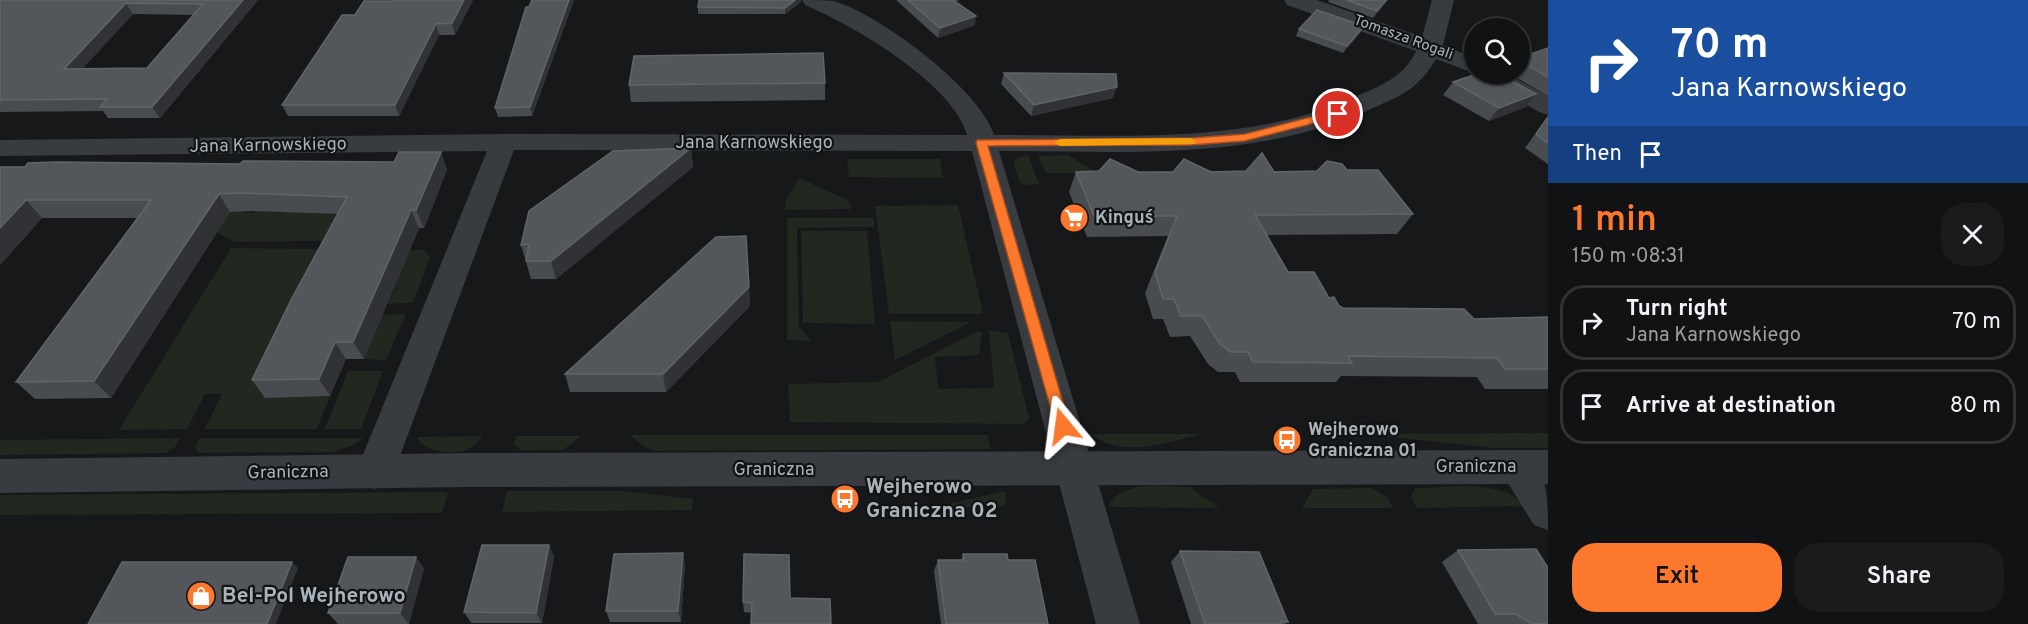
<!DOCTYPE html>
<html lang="en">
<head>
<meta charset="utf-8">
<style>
	:root { --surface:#111214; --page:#1a1b1d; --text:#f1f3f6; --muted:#9c9ea0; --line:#303234; --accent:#fc782c }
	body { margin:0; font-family:Overpass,sans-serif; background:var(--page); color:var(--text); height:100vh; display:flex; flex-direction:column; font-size:22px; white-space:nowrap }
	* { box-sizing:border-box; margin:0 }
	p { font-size:20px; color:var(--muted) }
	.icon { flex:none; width:33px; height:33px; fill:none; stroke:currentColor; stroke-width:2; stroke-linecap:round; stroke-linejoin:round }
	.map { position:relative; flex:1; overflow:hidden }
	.details { display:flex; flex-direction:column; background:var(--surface); width:480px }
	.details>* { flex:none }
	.top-card { background:#1a4fa0; color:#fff; overflow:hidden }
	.fabs { position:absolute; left:1464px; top:18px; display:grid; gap:12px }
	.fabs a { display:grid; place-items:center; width:66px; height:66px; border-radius:50%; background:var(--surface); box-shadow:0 2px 4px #0004,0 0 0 2px var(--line); font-size:30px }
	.pin { position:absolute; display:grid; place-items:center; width:51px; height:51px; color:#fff; margin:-26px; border:3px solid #fff; border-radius:50%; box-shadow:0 2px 6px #0007 }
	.me { position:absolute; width:66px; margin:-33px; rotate:344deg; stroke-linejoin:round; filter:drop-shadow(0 0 4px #0008) }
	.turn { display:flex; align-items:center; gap:21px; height:126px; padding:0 24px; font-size:27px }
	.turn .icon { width:78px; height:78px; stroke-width:2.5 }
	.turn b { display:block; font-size:42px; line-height:51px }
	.then { display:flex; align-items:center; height:57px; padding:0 24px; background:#0003; gap:12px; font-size:22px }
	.round { display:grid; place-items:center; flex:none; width:63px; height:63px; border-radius:24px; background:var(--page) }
	.overview { display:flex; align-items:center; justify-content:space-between; height:102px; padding:0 24px }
	h1 { font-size:36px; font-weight:600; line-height:45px; color:var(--accent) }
	.button { display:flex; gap:12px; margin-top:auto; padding:12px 24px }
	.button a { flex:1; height:69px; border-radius:24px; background:var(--accent); color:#111; font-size:24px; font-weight:600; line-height:69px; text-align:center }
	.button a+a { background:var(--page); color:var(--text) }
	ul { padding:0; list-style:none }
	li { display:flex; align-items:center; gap:18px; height:75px; margin:0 12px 9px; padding:0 12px; border:3px solid var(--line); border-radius:24px }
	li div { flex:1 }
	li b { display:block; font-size:22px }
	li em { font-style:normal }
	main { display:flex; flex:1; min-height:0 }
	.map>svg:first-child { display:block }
</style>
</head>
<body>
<main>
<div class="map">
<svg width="1548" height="624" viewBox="0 0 1548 624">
	<rect width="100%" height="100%" fill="#17181a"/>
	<!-- green -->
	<path fill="#20281f" d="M1028,155L1039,184L1024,185L1019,182L1014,162L1018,157Z
		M1068,155L1097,173H1046L1038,156Z
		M847,159H940L943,178L849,177Z
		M799,178L848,200L851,209L785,210L786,200Z
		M958,205L983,314H889L875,206Z
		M255,210H279L278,213L280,214L282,210L334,215L336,211L374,240L234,242L205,225L230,211L253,213Z
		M787,218H874L875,227L797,228L799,327L812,341L787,340Z
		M801,231H867L875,324L803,323Z
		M231,248L424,250L430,257L413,303L374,304L376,299H390L397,282H383L265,397L330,396L317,429H205L222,394H205L187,429L119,430Z
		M406,314L386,360L364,359L371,340L370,315Z
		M890,321L971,322L895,360Z
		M989,330L1008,333L1029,418L1023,424L790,422L788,384L878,382L976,332H982L979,355L935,357L938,389L994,388Z
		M348,371H383L361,429H325Z
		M1548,433V448H1494L1363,434Z
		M1091,434H1202C1166,442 1123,460 1091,434Z
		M630,435H988L990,449L656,451L644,447Z
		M482,436C479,441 474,447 468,449C454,456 423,452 417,437Z
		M516,436H581L563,450H520L514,444Z
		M180,438L176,446L166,453L0,455V440Z
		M200,438H363L353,445L334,452L198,453L195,447Z
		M1190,487L1219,508L1108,507C1122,478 1164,487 1190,487Z
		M1372,488L1387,497L1393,508H1302L1313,489Z
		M1415,488C1450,488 1501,478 1525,506L1417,508L1411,497Z
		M507,491H622L693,499L692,510L502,512Z
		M1005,491L1007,501L1002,507L914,508L943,505Z
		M448,492L442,513L0,515V495Z"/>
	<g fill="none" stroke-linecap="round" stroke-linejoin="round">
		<!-- minor -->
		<path fill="#383b3f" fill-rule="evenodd" d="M802,0C812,0 825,0 834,1C879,14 980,89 994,135C1115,134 1244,147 1357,96C1382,85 1404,77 1416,51L1287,5L1284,0H1317L1422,37L1432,0H1454L1443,45L1474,58V73L1436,59C1419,88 1403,95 1373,108C1256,162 1124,151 999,151L1140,624H1096L972,151L514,150L394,472L389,484L375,489L361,484L356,472L487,151L0,156V140L504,134L967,135C954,84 851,24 805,5Z
			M1482,74H1507L1548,96V115L1539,112L1484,81L1481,76Z
			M1517,450C1548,464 1548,497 1548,530L1534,525L1498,467L1503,455Z"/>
		<!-- tertiary -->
		<path fill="#383b3f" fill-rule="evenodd" d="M1548,450V484L469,487L0,493V459L469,453Z"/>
	</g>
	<!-- wall -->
	<path fill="#484b4f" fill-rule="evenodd" d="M0,0H258L160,118H108L103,111L0,112ZM133,14L194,15L147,68L82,69Z
		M473,0L455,35H439L399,116H288L282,105Z
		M532,0H574L532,116L498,117L495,108Z
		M896,0H959L956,2L975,25L938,38Z
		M1329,0H1388L1373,18L1328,2Z
		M801,2L785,14H698V7Z
		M1364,26L1360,33L1343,53L1296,36L1299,29Z
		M1548,48V96L1510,74H1520V58Z
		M1004,73L1113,98L1031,116L1001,84Z
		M1453,82L1536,94L1526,107L1489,121L1443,95Z
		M825,83V100L631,102L629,85Z
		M1548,116V164L1525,148Z
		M691,148L693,167L556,279H531L521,245Z
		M441,152L447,170L424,228H419L364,359H346L330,396L265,398L252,380L338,214L254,211L230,212L111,398L35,399L16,382L137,218H42L0,265V167L394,162Z
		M1347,170L1413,214L1397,234L1267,235L1288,272L1329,298L1339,306L1343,308L1474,319L1548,317V389H1485L1477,377L1341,376L1336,382H1240L1235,372H1218L1208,364L1190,336L1170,337L1163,319H1153L1145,293L1168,236L1087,237L1069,192L1076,172H1138L1317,171Z
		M749,287L750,306L666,392H570L565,374Z
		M549,545L554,557L542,623H471L464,612Z
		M1458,550L1548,568V624H1478L1442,562Z
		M1180,551L1288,622L1285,624H1191L1171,562Z
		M963,554L1008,560L1048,624H941L934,571L938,560H961Z
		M685,564L681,622H610L606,611Z
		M424,568L409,624H338L328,613Z
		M790,598L752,613L744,612L743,602Z"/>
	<!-- shaded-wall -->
	<path fill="#303235" d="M243,0H258L160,118L152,107Z
		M464,0H473L455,35L452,23Z
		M569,0H574L532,116L530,107Z
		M795,0H801V2L785,14V8Z
		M1386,0H1388L1373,18L1377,11Z
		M126,3L133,14L72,80L64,69Z
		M976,16L975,25L938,38L940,28Z
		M436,24L439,35L399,116L395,105Z
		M1364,26L1360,33L1343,53L1347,46Z
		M1117,87L1113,98L1031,116L1034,105Z
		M1536,94L1526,107L1489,121L1499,108Z
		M691,148L693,167L556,279L551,261Z
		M441,152L447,170L424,228L416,210Z
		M219,194L230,212L111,398L94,381Z
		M26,200L42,218L0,265V228Z
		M411,210L419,228L364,359L353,342Z
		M749,287L750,306L666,392L663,374Z
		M335,342L346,359L330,396L319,379Z
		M549,545L554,557L542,623L536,613Z
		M683,553L685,564L681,622L678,611Z
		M416,557L424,568L409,624L400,613Z
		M292,562L298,568L276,624H267Z"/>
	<!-- building -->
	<path fill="#53565b" stroke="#60656a" stroke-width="1.5" fill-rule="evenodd" d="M0,0H243L152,107H100L108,99L0,100ZM126,3L203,4L147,68L64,69Z
		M393,0H464L452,23L436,24L395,105H282L342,15H355L364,1H392Z
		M532,0H569L530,107L495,108L526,7H529Z
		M699,0H795L785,8L698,7Z
		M908,0H953L976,16L940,28Z
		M1347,0H1386L1377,11Z
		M1317,10L1364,26L1347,46L1299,29Z
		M1548,48V77L1520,61V58Z
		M823,53L825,83L629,85L634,56Z
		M1004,73L1116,74L1117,87L1034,105Z
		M1477,74H1499L1536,94L1499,108L1453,82Z
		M1548,117V143L1536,134Z
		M691,148L551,261H526L529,244L521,245L529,211L613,151Z
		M399,152H441L416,210H411L353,342H335L319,379L252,380L291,300L347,197L243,193L219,194L94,381L16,382L151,200H26L0,228V167H25L28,163L57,162L240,164L243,161L394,162Z
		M1262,153L1274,172L1317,171L1327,161L1342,164L1347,170H1378L1413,214L1255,215L1288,272H1314L1329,298L1334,297L1339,306L1343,308L1464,309L1474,319L1548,317V369H1505L1497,358L1348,356L1352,363L1253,362L1248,352H1231L1220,344L1202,316H1181L1174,299H1163L1155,272L1177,216H1094L1076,172L1099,171L1110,159L1138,172H1173L1184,159L1211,172L1246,171Z
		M746,236L749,287L663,374H565L716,237Z
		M482,545H549L536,613L464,612Z
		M1536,549L1548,568V623L1532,624L1516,614H1495L1458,550Z
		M1180,551L1259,552L1288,622L1281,621L1282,624H1205Z
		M683,553L678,611H606L614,554Z
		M744,554L789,555L790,598L830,599L831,624H751L752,603L743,602Z
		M963,554H1007L1008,560H1035L1048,624H946L938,560H964Z
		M348,557H416L400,613H328Z
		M122,562H292L267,624H88Z"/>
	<!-- route -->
	<path fill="#fc782c" stroke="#a44e1d" stroke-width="1.5" d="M1338,110L1342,111V116L1245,141L1191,145L988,146L1070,426L1068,431L1063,432L1057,431L976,143L977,140L1191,138L1245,134Z"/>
	<!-- slow -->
	<path fill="#f59e0b" d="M1191,138L1196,141L1195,144L1060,146L1054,142L1060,139Z"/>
	<!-- icons -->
	<defs>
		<g id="supermarket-disc" transform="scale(1.5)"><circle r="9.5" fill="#fc782c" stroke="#121315"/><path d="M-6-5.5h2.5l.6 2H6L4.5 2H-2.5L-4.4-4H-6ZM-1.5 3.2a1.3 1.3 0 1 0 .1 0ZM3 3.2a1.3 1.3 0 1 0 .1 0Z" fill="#fff"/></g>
		<g id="bus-disc" transform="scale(1.5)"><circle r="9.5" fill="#fc782c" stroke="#121315"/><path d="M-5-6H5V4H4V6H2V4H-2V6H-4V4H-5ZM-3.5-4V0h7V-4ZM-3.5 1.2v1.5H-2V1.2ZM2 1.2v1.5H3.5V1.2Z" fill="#fff"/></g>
		<g id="shop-disc" transform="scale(1.5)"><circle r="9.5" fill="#fc782c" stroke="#121315"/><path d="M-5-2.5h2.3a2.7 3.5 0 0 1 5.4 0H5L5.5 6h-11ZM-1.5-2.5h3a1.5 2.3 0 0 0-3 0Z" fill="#fff"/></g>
	</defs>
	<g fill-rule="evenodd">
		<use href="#supermarket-disc" x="1074" y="218"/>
		<use href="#bus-disc" x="1287" y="440"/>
		<use href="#bus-disc" x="845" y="499"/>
		<use href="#shop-disc" x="201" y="596"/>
	</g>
	<g text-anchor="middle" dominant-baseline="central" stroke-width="4.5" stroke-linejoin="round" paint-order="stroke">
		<!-- far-street labels -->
		<g font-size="15" fill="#a9b3ba" stroke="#121315">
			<text transform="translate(1403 38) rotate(20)">Tomasza Rogali</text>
		</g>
		<!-- street labels -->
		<g font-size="18" fill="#a9b3ba" stroke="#121315">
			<text x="754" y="143">Jana Karnowskiego</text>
			<text transform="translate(268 146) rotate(-1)">Jana Karnowskiego</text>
			<text x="1476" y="467">Graniczna</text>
			<text x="774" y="470">Graniczna</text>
			<text transform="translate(288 473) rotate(-1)">Graniczna</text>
		</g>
		<!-- poi labels -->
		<g font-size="18" font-weight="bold" fill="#a9b3ba" stroke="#121315" text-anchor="start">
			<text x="1095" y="218">Kinguś</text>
			<text x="1308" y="430">Wejherowo<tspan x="1308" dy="21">Graniczna 01</tspan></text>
		</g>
		<!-- near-poi labels -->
		<g font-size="21" font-weight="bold" fill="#a9b3ba" stroke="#121315" text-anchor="start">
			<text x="866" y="487">Wejherowo<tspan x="866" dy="24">Graniczna 02</tspan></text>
			<text x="222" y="596">Bel-Pol Wejherowo</text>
		</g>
	</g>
</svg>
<div class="fabs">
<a><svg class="icon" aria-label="search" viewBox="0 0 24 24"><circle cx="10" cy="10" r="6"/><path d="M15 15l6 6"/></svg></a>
</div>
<div class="pin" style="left:1338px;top:114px;background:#d93025"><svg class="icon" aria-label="arrive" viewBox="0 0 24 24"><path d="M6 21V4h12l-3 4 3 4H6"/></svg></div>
<svg class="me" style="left:1063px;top:426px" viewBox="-20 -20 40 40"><path d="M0-17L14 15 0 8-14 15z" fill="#fc782c" stroke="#fff" stroke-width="4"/></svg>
</div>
<section class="details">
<div class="top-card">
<div class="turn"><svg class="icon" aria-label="right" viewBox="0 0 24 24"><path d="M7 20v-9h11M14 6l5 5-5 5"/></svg><div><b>70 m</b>Jana Karnowskiego</div></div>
<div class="then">Then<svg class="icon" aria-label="arrive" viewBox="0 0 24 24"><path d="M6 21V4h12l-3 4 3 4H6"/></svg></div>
</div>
<div class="overview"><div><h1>1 min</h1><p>150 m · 08:31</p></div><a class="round"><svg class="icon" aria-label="close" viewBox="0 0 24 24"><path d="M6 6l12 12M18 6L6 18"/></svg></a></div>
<ul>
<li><svg class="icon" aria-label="right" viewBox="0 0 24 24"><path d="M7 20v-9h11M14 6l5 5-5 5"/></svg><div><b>Turn right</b><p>Jana Karnowskiego</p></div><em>70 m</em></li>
<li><svg class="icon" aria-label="arrive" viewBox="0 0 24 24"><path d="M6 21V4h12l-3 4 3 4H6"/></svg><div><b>Arrive at destination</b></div><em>80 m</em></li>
</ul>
<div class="button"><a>Exit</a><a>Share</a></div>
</section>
</main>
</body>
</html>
